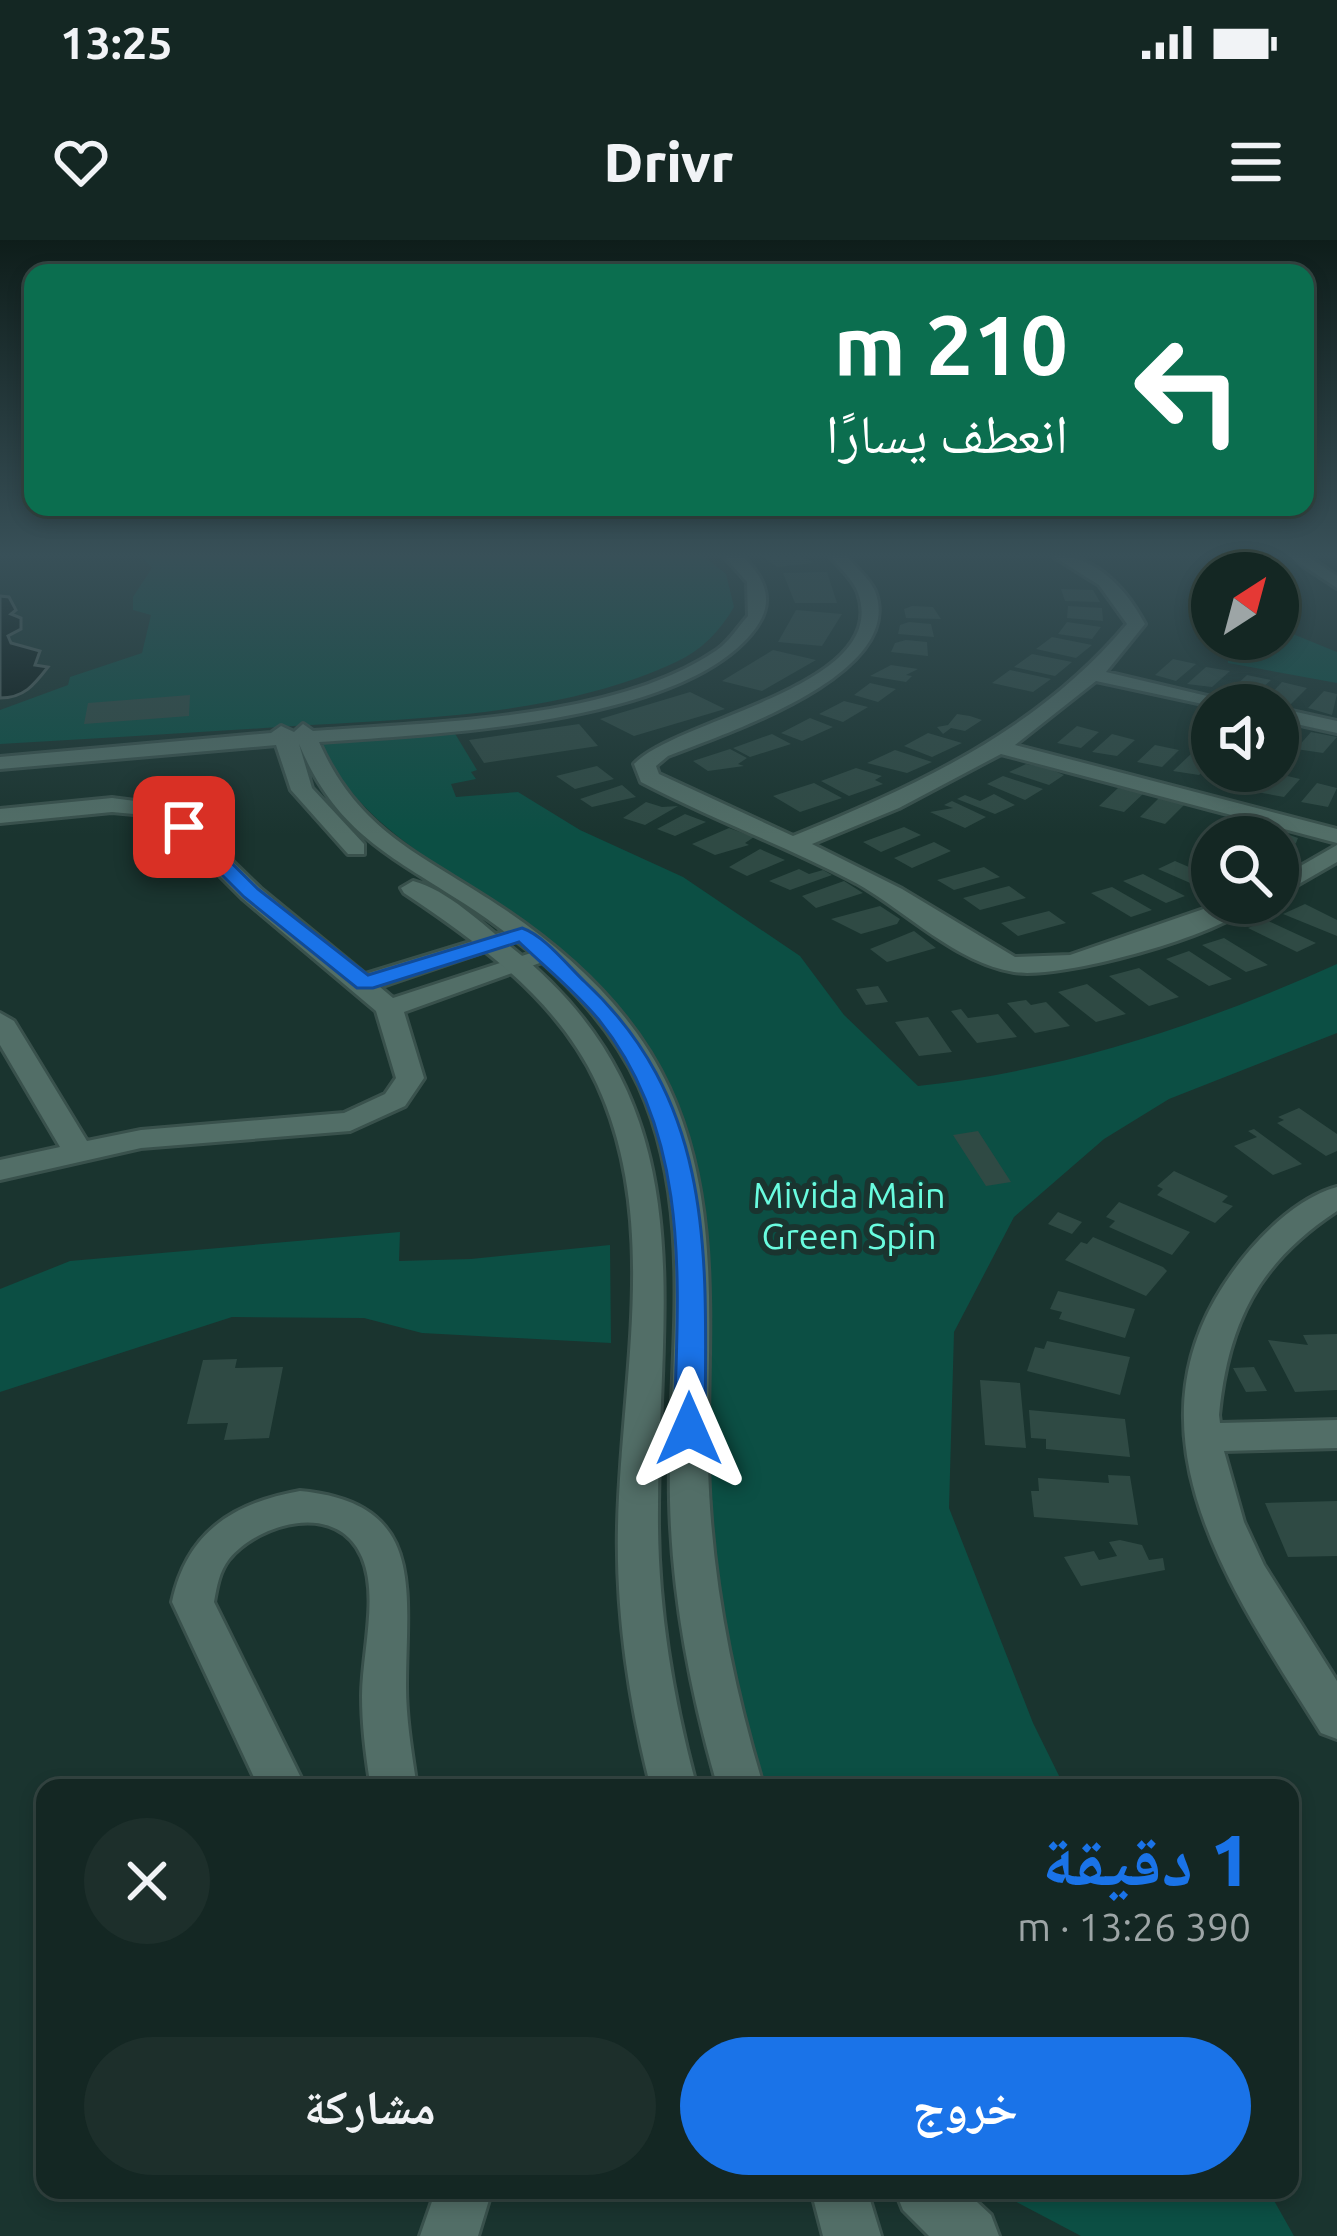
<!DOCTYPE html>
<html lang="ar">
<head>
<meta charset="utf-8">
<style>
	:root { --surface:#142723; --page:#1d2f2b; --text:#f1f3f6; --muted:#9da5a6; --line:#334441; --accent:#1a73e8 }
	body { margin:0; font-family:Ubuntu,"Noto Naskh Arabic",sans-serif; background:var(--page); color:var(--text); direction:rtl; height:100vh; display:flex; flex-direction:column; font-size:45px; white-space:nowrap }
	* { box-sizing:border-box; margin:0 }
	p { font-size:39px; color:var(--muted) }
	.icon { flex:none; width:66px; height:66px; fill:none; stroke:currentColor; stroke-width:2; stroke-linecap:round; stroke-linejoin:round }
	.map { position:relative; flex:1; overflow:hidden; direction:ltr }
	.drawer { position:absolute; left:36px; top:1539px; width:1263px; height:420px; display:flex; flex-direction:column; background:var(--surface); border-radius:24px; box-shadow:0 6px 18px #0003,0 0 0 3px var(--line); direction:rtl }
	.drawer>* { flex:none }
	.hud { position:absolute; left:24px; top:24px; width:1290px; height:252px; border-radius:24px; box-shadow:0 6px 18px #0003,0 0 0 3px var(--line); direction:rtl; background:#0b6e4f; color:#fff; overflow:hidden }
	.needle { width:78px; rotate:36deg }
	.buttons { position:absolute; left:1191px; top:312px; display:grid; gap:24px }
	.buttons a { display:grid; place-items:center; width:108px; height:108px; border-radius:50%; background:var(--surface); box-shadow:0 6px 18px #0003,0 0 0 3px var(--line); font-size:60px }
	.pin { position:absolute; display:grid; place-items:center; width:102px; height:102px; color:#fff; margin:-51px; border-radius:24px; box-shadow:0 6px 18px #0006 }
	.me { position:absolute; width:132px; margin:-66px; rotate:0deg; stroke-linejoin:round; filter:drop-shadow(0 0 9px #0008) }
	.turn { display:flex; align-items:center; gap:42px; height:252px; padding:0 48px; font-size:54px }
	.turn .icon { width:156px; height:156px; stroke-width:2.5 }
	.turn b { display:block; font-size:84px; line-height:102px }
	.round { display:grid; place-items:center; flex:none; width:126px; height:126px; border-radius:63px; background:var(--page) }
	.headline { display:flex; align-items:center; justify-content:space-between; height:204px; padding:0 48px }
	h1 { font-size:72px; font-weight:800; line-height:90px; color:var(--accent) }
	.primary-button { display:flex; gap:24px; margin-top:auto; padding:24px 48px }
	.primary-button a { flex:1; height:138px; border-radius:72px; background:var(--accent); color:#fff; font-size:48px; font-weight:800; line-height:138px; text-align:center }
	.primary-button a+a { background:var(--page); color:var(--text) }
	.status { display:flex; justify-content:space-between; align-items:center; height:84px; padding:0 60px; background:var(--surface); direction:ltr }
	.status svg { height:33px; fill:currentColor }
	header { display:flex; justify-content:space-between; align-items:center; height:156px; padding:0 48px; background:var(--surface); font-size:54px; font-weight:800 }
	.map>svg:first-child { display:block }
</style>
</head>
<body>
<div class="status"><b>13:25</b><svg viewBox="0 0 49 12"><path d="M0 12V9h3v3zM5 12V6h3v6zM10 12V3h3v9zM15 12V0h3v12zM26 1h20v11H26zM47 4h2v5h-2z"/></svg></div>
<header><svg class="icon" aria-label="menu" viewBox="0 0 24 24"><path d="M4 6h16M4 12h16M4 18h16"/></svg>Drivr<svg class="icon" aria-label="heart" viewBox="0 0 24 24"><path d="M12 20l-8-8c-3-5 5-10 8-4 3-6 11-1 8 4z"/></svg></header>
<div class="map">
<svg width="1337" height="1996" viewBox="0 0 1337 1996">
	<rect width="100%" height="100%" fill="#1a342f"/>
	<!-- green -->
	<path fill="#0c4f44" d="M140,315H702L726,334L734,367C720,391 702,410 676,422C564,474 431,478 310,485C206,492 103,498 0,504V470L68,445L70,437L142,413L151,375L133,370V357L152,328Z
		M1278,388L1337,412V443L1228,423V399H1278Z
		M454,492L477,530L471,532L476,539L451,544L456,557L518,552L580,590L683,637L800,716L844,775L918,846C1067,830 1201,785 1337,724V793L1169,859L1104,899L1014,977L954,1092L949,1268L1033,1483L1065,1548H763L749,1518C733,1433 708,1345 700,1258C686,1101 741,927 635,790C606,752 571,714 532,687C454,631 366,595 321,506L329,500Z
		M400,992L399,1021L471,1019L610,1005L611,1103L422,1093L364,1078L232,1077L0,1152V1049L70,1021Z
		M994,1950H1268L1294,1996H1081Z"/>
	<!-- water -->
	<path fill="#091714" stroke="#4c5b58" stroke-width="3" d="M0,356L9,357L16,370L11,374L21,378V389L8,396L11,403L40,411L35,425L48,427C34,445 24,458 0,458Z"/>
	<!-- building -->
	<path fill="#2f4a44" d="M761,315H799L814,323L777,327Z
		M827,332L837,363H795L783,333Z
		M1061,349L1093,350L1100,362L1065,361Z
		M912,366L933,367L941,379L906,378L904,369Z
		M1068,366L1102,368L1103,381L1067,378Z
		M796,370L842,374L822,406L778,402Z
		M909,382L931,384L934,397L898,394L900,385Z
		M1067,382L1101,387L1092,399L1058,394Z
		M1052,397L1092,405L1076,418L1036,409Z
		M906,400L927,402L928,416L891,412L895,403Z
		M773,410L816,420L762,451L722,441Z
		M1032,414L1072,422L1055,436L1014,427Z
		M1173,419L1196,424L1176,441L1155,435Z
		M891,425L918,429L906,435L912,436L906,442L870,436Z
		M1206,427L1230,431L1212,447L1187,444Z
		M1010,430L1051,439L1033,452L992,443Z
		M1247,435L1271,440L1252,457L1230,451Z
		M1282,442L1307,448L1289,466L1266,459Z
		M870,443L896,449L878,462L854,455Z
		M1324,451L1337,454L1332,475L1308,468Z
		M690,452L725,469L634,496L600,479Z
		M190,455L189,476L84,484L88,463Z
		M844,461L868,467L843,482L819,474Z
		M957,474L970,476L982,480L965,491L951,488L943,494L937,487L948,485Z
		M810,478L833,487L802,501L781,493Z
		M579,484L598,506L484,523L469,500Z
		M1077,486L1099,492L1081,508L1057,503Z
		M1311,492L1337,497L1323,513L1296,509Z
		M928,493L962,503L932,517L904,506Z
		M772,494L791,504L750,517L733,508Z
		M1112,494L1135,500L1117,516L1092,512Z
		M1155,505L1179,510L1162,527L1137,522Z
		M730,509L747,518L738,524L744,526L708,531L693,521Z
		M895,510L932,522L907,533L867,523Z
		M1192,513L1212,518V523L1199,535L1173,531Z
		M1026,524L1048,528L1064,535L1049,545L1009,532Z
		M597,526L614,539L575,549L556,536Z
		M856,528L882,536L875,540L883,544L849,556L821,541Z
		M1229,531H1259L1244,547L1218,542Z
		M1275,533L1300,539L1284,557L1257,552Z
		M1003,536L1043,549L1025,560L987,544Z
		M814,543L842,558L800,572L773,556Z
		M1317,543L1337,548L1328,567L1301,562Z
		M622,545L636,557L592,567L580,559Z
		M1118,548L1144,553L1124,572L1099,566Z
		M994,554L1015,565L995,574L957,559L965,555L980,561Z
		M1160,557L1184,565L1165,584L1140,577Z
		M952,561L986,577L965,588L930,572L953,568L944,565Z
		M646,562L662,567L678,566L645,585L623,578Z
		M685,574L706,582L675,596L657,589Z
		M1250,581L1298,598L1296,603L1288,608L1278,604V597L1236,589Z
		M904,587L921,595L881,612L863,602Z
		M729,588L754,597L745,603L749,605L715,615L692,604Z
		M934,602L951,611L912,628L894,618Z
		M760,609L785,620L747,636L729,627Z
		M1175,621L1212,637V645L1204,649L1158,629Z
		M984,627L1000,637L954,650L937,640Z
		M799,629L809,634L823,630L832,635L790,650L769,641Z
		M1143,634L1185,656L1166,663L1123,641Z
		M844,641L863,653L816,668L802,656Z
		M1009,646L1026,658L980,670L963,658Z
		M1112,647L1152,670L1131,677L1091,653Z
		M1305,664L1337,680V696L1283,674Z
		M880,666L900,679L897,684L861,694L831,679Z
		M1049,671L1066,683L1018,696L1001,683Z
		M1266,680L1316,703L1297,712L1248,688Z
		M914,691L936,708L887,722L870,709Z
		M1224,698L1268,725L1246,732L1202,705Z
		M1189,711L1232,739L1209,746L1166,719Z
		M1139,728L1179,757L1149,766L1109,736Z
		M1087,744L1126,774L1096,782L1058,752Z
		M878,746L888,762L866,765L856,749Z
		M1026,760L1031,765L1046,762L1070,786L1035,793L1007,763Z
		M961,769L968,778L998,774L1017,797L977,803L951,771Z
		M928,777L952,812L919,816L895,782Z
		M1299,868L1337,894V911L1326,916L1277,883L1284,880L1278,877Z
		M1254,889L1302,924L1273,935L1234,906L1257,897L1248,891Z
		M978,891L1011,942L986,946L953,895Z
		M1174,931L1228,956L1222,962L1233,966L1215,983L1157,955L1163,949L1157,946Z
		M1119,962L1190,992L1172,1015L1109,987L1115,981L1106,977Z
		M1058,972L1082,982L1072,994L1048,984Z
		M1093,997L1163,1027L1167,1031L1146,1056L1065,1020L1081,1002L1087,1004Z
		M1058,1051L1135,1069L1125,1098L1059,1079L1062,1072L1050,1069Z
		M1337,1094V1150L1295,1152L1268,1100L1308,1105L1303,1095Z
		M1047,1101L1130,1117L1120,1155L1027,1131L1035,1107L1044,1109Z
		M237,1119L235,1128L283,1127L269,1198L224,1200L228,1183L187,1184L203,1120Z
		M1254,1127L1267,1151L1246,1152L1233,1128Z
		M980,1140L1020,1143L1026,1208L985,1205Z
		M1029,1170L1125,1179L1130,1217L1046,1209V1199L1031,1198Z
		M1108,1235L1130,1236L1138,1285L1034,1277L1031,1251H1039L1038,1238L1109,1243Z
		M1337,1261V1316L1288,1317L1265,1263Z
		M1120,1300L1142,1305L1149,1320L1163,1318L1165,1330L1081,1346L1064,1317L1094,1311L1099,1320L1117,1316L1109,1302Z"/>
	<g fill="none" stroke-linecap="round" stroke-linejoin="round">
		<!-- minor casing -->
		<g stroke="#39514c" stroke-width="6">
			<path id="minor" d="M829,315H846C854,326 870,339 875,351C907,435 723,494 668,516L656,526L659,534L793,596C919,545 1038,490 1127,384L1099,345L1051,315C1095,315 1125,347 1145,384L1106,432L1245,465L1212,466L1096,441L1015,505L1337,589V603L1001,514L899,568L812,604L902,649L1015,717L1070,715L1221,663H1255C1223,695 1060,740 1014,732C956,723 906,671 856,643C786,606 711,579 641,542L634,524C677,478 892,447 858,353C854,340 838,326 829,315Z
				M1287,315H1306L1337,336V348Z
				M1278,468L1337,481V493L1278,480Z
				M112,558L158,564L192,582L260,648L365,734L522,686L535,694L380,747L393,758L537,711H555L559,716L404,772L424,838L405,866L350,891L141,908L0,940V920L60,907L0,805V773L14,781L87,901L141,890L344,873L385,854L396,838L376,771L242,658L176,592L145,575L112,572L0,583V569Z
				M1337,605V622L1278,656V639Z
				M1337,947V971C1258,1023 1228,1083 1219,1175L1220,1183L1337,1180V1208L1224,1211L1244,1282L1264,1325L1337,1441V1499L1321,1493C1233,1352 1117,1193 1232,1033C1256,999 1296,958 1337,947Z
				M300,1251C427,1263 406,1349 406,1446C406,1480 412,1514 417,1548H371C366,1518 362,1487 362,1456C362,1414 379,1356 362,1317C338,1261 260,1282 229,1319C219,1332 217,1346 214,1362L306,1548H259L172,1362C187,1292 233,1263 300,1251Z
				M436,1950H492L478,1996H420Z"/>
		</g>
		<!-- tertiary casing -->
		<g stroke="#39514c" stroke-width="6">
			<path id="tertiary" d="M723,315H741C768,340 776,365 751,394C675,485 433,494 319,502C360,595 426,616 504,669C571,714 635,774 669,848C724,967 706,1099 708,1226C711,1336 732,1443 764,1548H718C691,1454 672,1359 670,1261C667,1124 698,976 639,846C604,770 534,709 465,664C389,615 336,592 299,504L312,548L364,604V614H348L291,550L276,505L0,529V517L271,493L281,486L294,492L303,484L313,491C434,482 615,480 717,410C729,402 738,387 748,376L747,342Z
				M413,641C448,650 483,685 511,707C712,866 656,1065 658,1287C659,1376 674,1463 697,1548H651C629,1462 616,1375 618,1286C621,1140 661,982 597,844C558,760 479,703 404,653L401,648Z
				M811,1950H867L881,1996H823Z
				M895,1950H964L991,1975L999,1996H929L903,1970Z"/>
		</g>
		<!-- minor -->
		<use href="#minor" fill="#526e67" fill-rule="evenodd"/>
		<!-- tertiary -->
		<use href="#tertiary" fill="#526e67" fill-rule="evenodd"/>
	</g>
	<!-- sky -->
	<linearGradient id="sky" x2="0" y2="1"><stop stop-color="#0e1d1a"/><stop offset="0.53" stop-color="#385058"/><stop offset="1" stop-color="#385058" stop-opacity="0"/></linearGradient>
	<rect width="1337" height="595" fill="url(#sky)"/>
	<!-- route -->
	<path fill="#1a73e8" stroke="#114b97" stroke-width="3" d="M178,583H191L258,649L368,735L522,688C545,696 567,725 585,742C718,866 706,1022 705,1189L700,1197H678L674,1189C678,1048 693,897 599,780C576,752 545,727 519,702L373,748H357L244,657L178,591Z"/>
	<g text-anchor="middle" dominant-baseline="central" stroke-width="12" stroke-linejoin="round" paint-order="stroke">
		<!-- park labels -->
		<g font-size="36" fill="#69fcdf" stroke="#1a342f">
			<text x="849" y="954">Mivida Main<tspan x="849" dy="41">Green Spin</tspan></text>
		</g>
	</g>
</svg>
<div class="buttons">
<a><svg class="needle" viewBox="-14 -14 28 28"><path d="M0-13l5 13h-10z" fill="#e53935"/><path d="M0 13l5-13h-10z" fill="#9da5a6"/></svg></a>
<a><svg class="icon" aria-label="sound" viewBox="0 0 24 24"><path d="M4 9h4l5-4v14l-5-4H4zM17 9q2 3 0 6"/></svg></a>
<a><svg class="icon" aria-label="search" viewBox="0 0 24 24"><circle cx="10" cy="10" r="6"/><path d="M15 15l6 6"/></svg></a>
</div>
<div class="pin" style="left:184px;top:587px;background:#d93025"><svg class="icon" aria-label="arrive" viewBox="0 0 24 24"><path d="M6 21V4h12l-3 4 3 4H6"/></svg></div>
<svg class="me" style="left:689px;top:1189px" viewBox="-20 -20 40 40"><path d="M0-17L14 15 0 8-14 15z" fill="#1a73e8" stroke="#fff" stroke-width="4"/></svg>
<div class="hud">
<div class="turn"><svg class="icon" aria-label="left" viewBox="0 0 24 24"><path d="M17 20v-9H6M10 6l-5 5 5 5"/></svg><div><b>210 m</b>انعطف يسارًا</div></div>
</div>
<section class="drawer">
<div class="headline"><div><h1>1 دقيقة</h1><p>390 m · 13:26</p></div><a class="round"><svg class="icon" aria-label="close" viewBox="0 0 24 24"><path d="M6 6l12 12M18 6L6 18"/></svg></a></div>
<div class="primary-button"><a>خروج</a><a>مشاركة</a></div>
</section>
</div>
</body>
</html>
